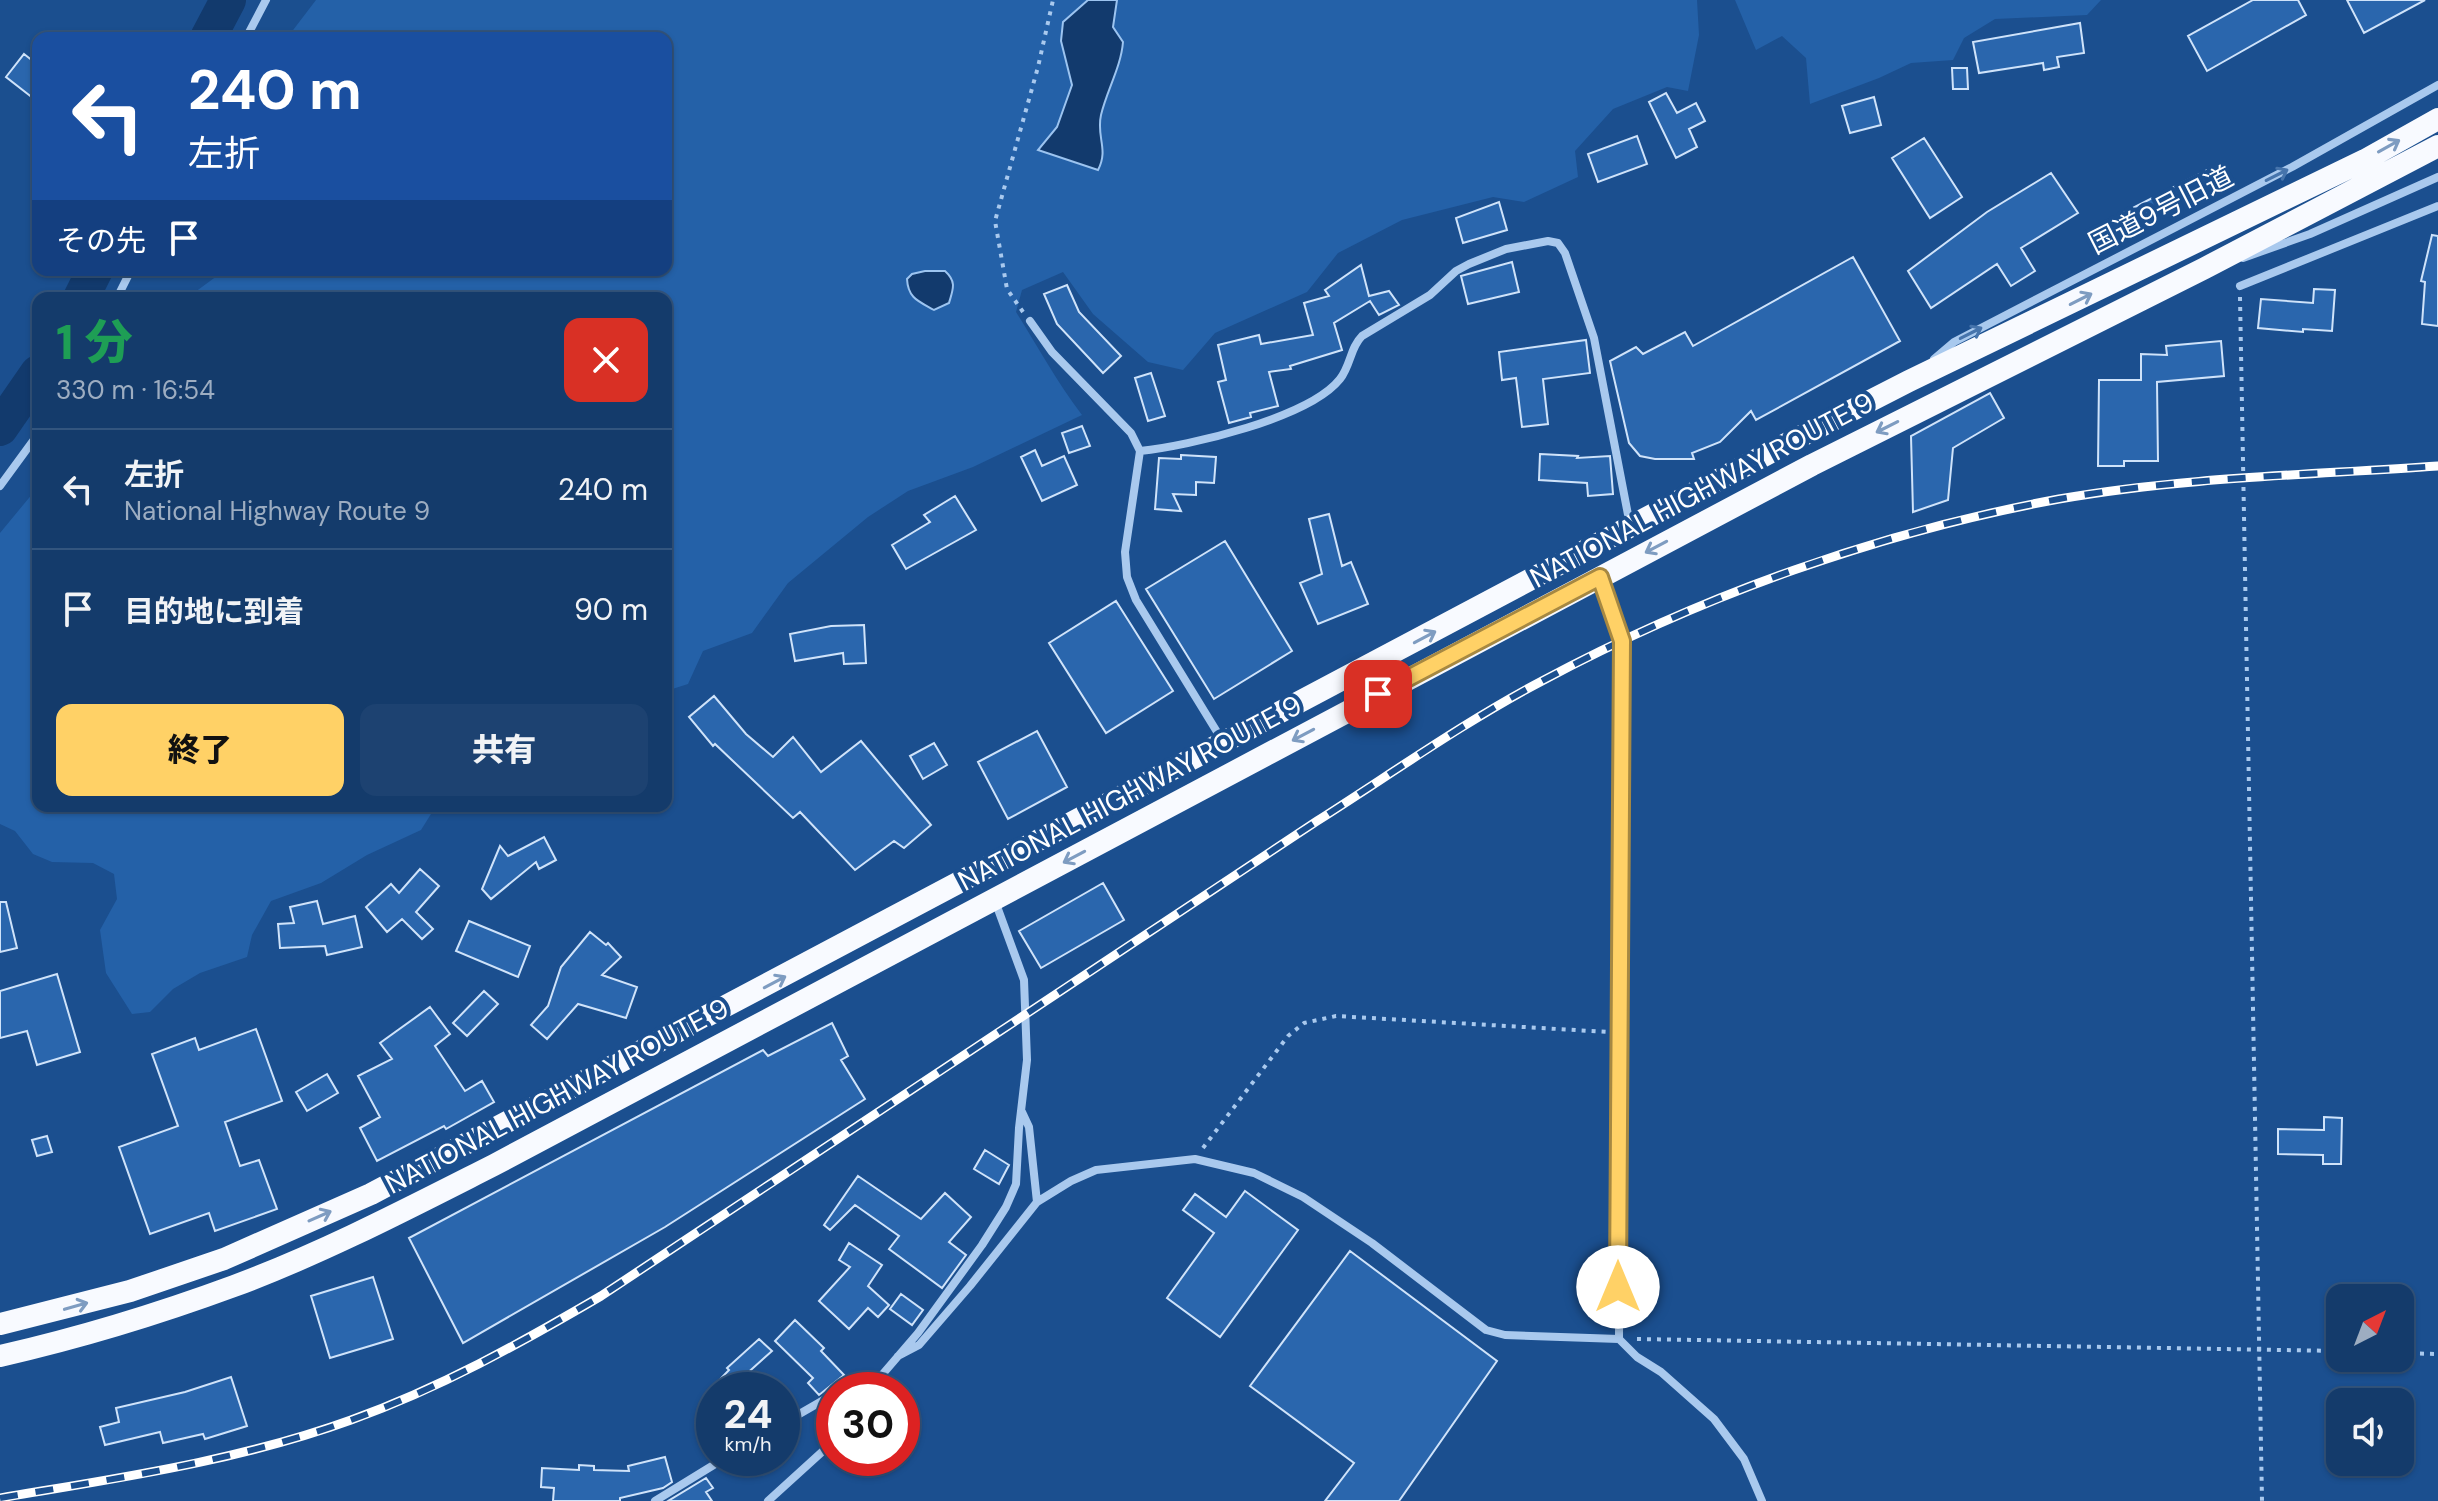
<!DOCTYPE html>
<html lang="ja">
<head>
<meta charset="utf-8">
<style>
	:root { --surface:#143b6b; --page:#1d4271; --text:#f1f3f6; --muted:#9dadc1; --line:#33557e; --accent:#ffd166 }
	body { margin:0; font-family:"DM Sans","Noto Sans JP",sans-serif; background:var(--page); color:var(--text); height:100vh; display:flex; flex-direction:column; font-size:30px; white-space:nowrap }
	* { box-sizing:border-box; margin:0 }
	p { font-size:26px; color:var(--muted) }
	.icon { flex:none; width:44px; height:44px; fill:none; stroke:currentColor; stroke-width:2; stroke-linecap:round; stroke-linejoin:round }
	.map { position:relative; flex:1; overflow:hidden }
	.drawer { position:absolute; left:32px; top:292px; width:640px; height:520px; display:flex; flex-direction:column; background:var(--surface); border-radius:16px; box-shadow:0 2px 6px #0004,0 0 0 2px var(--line) }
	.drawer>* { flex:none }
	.guide { position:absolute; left:32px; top:32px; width:640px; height:244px; border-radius:16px; box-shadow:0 2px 6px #0004,0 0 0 2px var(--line); background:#1a4fa0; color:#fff; overflow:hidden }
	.needle { width:52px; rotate:42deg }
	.controls { position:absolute; left:2326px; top:1284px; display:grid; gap:16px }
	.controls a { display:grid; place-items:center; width:88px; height:88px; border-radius:16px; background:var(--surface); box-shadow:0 2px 6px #0004,0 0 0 2px var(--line); font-size:40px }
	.speed { position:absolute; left:696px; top:1372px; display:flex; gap:16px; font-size:40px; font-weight:700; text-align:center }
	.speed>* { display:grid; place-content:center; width:104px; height:104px; border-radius:50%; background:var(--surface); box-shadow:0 2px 6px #0004,0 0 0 2px var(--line); line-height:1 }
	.speed small { font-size:20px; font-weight:400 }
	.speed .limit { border:12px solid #d22; background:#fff; color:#111 }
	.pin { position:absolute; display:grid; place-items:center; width:68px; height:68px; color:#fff; margin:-34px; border-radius:16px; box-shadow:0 4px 12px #0006 }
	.me { position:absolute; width:88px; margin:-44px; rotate:0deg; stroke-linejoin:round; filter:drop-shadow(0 0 6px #0008) }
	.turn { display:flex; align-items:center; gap:28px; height:168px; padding:0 24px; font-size:36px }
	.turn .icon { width:104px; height:104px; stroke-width:2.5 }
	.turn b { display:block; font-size:56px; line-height:68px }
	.then { display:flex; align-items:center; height:76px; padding:0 24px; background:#0003; gap:16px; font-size:30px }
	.round { display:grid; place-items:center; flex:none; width:84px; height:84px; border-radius:16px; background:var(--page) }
	.head { display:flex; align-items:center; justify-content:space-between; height:136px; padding:0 24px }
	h1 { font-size:48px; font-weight:800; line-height:60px; color:#1e9e55 }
	.action { display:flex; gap:16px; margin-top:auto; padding:16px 24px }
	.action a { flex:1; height:92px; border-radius:16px; background:var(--accent); color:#111; font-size:32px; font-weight:800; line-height:92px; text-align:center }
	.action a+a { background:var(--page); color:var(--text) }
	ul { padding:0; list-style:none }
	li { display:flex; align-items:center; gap:24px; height:120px; padding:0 24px; border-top:2px solid var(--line) }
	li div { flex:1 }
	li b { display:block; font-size:30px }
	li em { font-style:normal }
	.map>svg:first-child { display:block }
</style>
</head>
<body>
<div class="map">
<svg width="2438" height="1501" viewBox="0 0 2438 1501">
	<rect width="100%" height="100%" fill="#1b4f8f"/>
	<!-- green -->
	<path fill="#2461a8" d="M316,0H1697L1699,35L1688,91L1667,87L1613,109L1575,151L1578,177L1524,202L1493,197L1402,220L1338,253L1307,292L1215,333L1183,370L1148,362L1093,314L1063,272L1022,290L1016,312C1038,347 1057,382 1082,415L973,467L908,491L868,517L788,583L752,633L703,651L688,684L666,691V298H187L225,270H666V38H287Z
		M1735,0H2101L2087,15L1995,19L1964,38L1953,60L1911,63L1879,78L1810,104L1806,58L1782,36L1756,50Z
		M38,487V806H436L421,830L367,855L321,883L271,901L252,935L247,957L200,973L173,989L150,1012L132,1014L106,973L100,930L117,899L114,874L93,863L52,862L33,854L15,831L0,824V533Z"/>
	<!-- water -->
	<path fill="#123a6d" stroke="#9cc4f0" stroke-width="2" d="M1088,0H1117L1113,27L1123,42C1121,67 1107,90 1101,115C1096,137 1109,149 1098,170L1038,150L1057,127L1072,85L1061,41L1063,22Z
		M925,271H945C957,282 953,289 949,303L934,310C918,301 908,298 907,279L912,274Z"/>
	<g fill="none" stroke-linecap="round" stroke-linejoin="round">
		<!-- river -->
		<path stroke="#123a6d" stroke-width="36" d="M208,38L228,0
			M81,298L95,270
			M0,428L38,373"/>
	</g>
	<!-- building -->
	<path fill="#2a66ad" stroke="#cfe3fa" stroke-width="2" d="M2253,0H2298L2306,15L2207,71L2188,36Z
		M2347,0H2425L2364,33Z
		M2080,23L2084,53L2057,57L2059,67L2044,70L2043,63L1979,73L1973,42Z
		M24,54L38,65V102L6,77Z
		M1952,68H1967L1968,89H1953Z
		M1666,93L1677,113L1696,103L1705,121L1689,129L1697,147L1676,158L1649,102Z
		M1874,97L1881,125L1850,133L1842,106Z
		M1637,136L1647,164L1598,182L1588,154Z
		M1924,138L1962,197L1930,218L1892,158Z
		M2207,170L2214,184L2126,228L2119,215Z
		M2051,173L2078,213L2021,248L2035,271L2011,286L1997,264L1931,308L1908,271L1987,212Z
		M1499,202L1507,230L1463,243L1456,218Z
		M2432,235L2438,236V326L2422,324L2425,282L2421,281Z
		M1853,257L1900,341L1756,420L1751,411L1720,442L1692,453L1694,459H1655L1640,456L1629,443L1610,361L1636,347L1643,354L1685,332L1693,346Z
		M1512,262L1519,292L1468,304L1461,276Z
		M1361,265L1369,296L1389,291L1399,305L1379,315L1370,301L1334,323L1342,350L1290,366L1291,369L1269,372L1278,406L1250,413L1251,417L1229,423L1218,382L1226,380L1218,345L1259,335L1261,344L1313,335L1304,303L1329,296L1325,290Z
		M1067,285L1079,312L1121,356L1103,373L1057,324L1044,294Z
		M2314,289L2335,290L2332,331L2303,329V332L2258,328L2261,299L2313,303Z
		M1586,340L1590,373L1543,379L1548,424L1522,427L1516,378L1502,380L1499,352Z
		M2221,341L2224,376L2157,382L2158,461H2124V466H2098L2099,380H2141V354L2167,355L2166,346Z
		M1151,373L1165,416L1148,421L1135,378Z
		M1990,393L2004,418L1953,448L1948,500L1913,512L1911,436Z
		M1082,426L1090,446L1069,453L1062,433Z
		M1035,450L1042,466L1064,456L1077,485L1042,501L1021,457Z
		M1540,454L1578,456L1577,458L1610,456L1613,494L1588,496L1587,483L1539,480Z
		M1181,455L1216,457L1214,483L1196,482V495L1173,494L1181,511L1155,509L1159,458L1181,459Z
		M955,496L976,530L906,569L892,545L930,522L924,515Z
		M1329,514L1342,566L1351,562L1368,604L1318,624L1300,583L1322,574L1309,519Z
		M1225,541L1292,651L1214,699L1146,589Z
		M1116,601L1173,691L1106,733L1049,643Z
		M864,625L866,663L844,664L843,653L795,661L790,634L831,626Z
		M714,696L746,734L773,757L793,737L821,772L861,741L931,825L904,848L894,841L855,870L800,812L793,818L715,744L713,746L689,717Z
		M1037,731L1067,787L1008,819L978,762Z
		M934,743L947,765L923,779L910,756Z
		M544,837L556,860L539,869L536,862L491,899L482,889L500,846L508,856Z
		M420,869L439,886L416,912L433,929L422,939L402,919L387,932L366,907L391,884L399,893Z
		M1103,883L1124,920L1041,968L1019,931Z
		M317,901L323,924L355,916L362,947L327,955L325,946L280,948L278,924L294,923L290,907Z
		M0,902H6L17,948L0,952Z
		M469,921L530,946L518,977L456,951Z
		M590,932L606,945L608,943L621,957L602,975L637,987L626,1018L578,1004L547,1039L531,1025L548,1006L561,967Z
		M57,974L80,1052L37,1065L27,1031L0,1038V991Z
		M484,991L498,1004L467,1036L453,1023Z
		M430,1007L450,1034L435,1046L465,1091L482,1081L494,1102L446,1129L444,1126L377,1161L360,1128L380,1117L358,1076L392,1059L380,1043Z
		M832,1023L848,1056L841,1060L865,1099L665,1227L463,1343L409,1238L763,1050L768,1056Z
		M256,1029L282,1101L225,1122L240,1166L259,1160L277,1209L215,1231L209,1213L150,1234L119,1147L178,1126L152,1054L195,1038L199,1050Z
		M327,1074L338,1093L307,1111L296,1092Z
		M2324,1117L2342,1118L2341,1164H2323V1155L2278,1154V1129L2324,1130Z
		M47,1136L52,1152L37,1156L32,1140Z
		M985,1150L1009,1165L999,1184L974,1169Z
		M858,1176L921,1219L945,1193L971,1217L949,1242L966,1255L942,1288L889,1249L899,1236L855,1205L830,1230L824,1225Z
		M1245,1191L1298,1230L1220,1337L1167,1298L1214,1233L1183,1210L1195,1194L1226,1217Z
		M849,1243L882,1265L868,1286L889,1305L878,1317L868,1308L849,1329L819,1301L850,1267L839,1260Z
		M1350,1251L1497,1361L1399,1501H1325L1354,1463L1250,1386Z
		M373,1277L393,1339L330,1358L311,1296Z
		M901,1294L923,1310L912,1325L890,1309Z
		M795,1320L824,1348L821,1351L844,1375L819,1395L808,1383L813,1378L775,1341Z
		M759,1339L772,1351L743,1377L756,1390H714V1404L705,1395L729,1370L727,1368Z
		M231,1377L247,1426L205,1439L203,1434L163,1443L160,1432L105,1445L100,1427L119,1422L116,1408L185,1392Z
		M665,1457L672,1482L663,1488L620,1498V1501H553L554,1488L541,1487L542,1468L579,1470V1465L594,1466V1470L629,1471L628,1466Z
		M706,1478L713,1488L706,1492L712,1501H668Z"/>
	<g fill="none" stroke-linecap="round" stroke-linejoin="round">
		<!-- path -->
		<path stroke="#a9c9ee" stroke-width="4" stroke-dasharray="4 6" stroke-linecap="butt" d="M2240,297L2262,1501
			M1023,312L1007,289L995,221L1038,67L1053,0
			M1203,1148L1288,1036L1304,1023L1336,1016L1609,1032
			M1637,1339L2340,1351
			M2400,1353L2438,1354"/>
		<!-- minor -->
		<path stroke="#a9c9ee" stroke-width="8" d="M246,38L266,0
			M2243,258L2310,234L2438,177
			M2240,286L2438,206
			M117,298L131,270
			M1030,321L1052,352L1131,433L1140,451L1125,552L1127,577L1136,600L1222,740
			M1934,359L1954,342L2292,167L2438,85
			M1140,451C1189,446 1309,418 1340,379C1351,365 1350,348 1362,336L1430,295L1456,271L1469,264L1506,249L1548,241L1558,243L1565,253L1594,338L1630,525
			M0,486L38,434
			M1601,580L1622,641L1619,1339L1637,1357L1661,1372L1714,1419L1744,1459L1762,1501
			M1022,1112L1029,1127L1037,1202
			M898,1356L919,1345L970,1286L1037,1202L1071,1181L1096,1170L1195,1159L1254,1173L1303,1197L1372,1243L1486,1330L1505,1335L1619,1339
			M840,1390L853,1383L872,1384
			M869,1390L918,1333L982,1245L1006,1207L1016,1184L1019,1128L1027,1060L1024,980L995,901
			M782,1424L834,1394
			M655,1501L725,1458
			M768,1501L834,1441"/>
		<!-- trunk -->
		<path stroke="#f8faff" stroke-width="22" d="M0,1324L130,1291L224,1259L371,1194L1786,444L1909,381L2365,160L2438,119
			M0,1356C79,1338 158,1314 234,1286C323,1253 409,1208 494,1165L1812,465L2205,268L2438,146"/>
		<!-- rail casing -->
		<g stroke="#fff" stroke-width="9">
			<path id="rail" d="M0,1498C118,1478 238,1461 351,1420C440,1388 519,1344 601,1296L1317,821C1391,774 1464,722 1542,681C1703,595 1880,532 2059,499C2184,477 2311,475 2438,466"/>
		</g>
		<!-- rail -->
		<use href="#rail" stroke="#1b4f8f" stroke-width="6" stroke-dasharray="18" stroke-linecap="butt"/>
	</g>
	<!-- one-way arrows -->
	<defs><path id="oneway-shaft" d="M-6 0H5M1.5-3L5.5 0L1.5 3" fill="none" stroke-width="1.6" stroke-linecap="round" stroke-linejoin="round" transform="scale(2)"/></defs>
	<g stroke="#7e9cc1">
		<use href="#oneway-shaft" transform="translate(2389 146) rotate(-29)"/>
		<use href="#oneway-shaft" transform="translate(2081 299) rotate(-27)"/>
		<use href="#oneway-shaft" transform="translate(1887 427) rotate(153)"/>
		<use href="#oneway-shaft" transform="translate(1656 547) rotate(152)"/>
		<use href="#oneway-shaft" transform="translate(1425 637) rotate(-28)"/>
		<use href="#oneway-shaft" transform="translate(1303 735) rotate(152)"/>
		<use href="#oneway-shaft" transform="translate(1074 857) rotate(152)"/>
		<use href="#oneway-shaft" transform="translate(775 982) rotate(-28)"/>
		<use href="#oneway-shaft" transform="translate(320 1216) rotate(-24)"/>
		<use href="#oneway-shaft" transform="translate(76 1306) rotate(-16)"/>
	</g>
	<g stroke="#4674ac">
		<use href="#oneway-shaft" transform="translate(2277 175) rotate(-27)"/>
		<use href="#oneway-shaft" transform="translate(1971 333) rotate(-27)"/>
	</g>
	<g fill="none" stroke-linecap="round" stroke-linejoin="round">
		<!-- route casing -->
		<g stroke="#a68842" stroke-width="20">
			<path id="route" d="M1378,694L1600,577L1622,641L1618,1287"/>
		</g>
		<!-- route -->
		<use href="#route" stroke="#ffd166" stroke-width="14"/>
	</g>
	<g text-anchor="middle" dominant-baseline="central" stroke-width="8" stroke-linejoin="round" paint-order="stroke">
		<!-- street labels -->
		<g font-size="28" fill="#fff" stroke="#1b4f8f">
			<text transform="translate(2161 210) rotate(-27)">国道9号旧道</text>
			<text transform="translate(1702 490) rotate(-28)">NATIONAL HIGHWAY ROUTE 9</text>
			<text transform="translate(1130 793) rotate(-28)">NATIONAL HIGHWAY ROUTE 9</text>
			<text transform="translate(557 1096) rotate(-28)">NATIONAL HIGHWAY ROUTE 9</text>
		</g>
	</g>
</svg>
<div class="controls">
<a><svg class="needle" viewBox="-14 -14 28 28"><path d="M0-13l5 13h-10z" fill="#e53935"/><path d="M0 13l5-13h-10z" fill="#9dadc1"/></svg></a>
<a><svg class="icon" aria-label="sound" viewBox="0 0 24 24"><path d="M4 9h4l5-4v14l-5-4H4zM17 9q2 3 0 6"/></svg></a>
</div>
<div class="speed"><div>24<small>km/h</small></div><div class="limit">30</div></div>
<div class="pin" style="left:1378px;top:694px;background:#d93025"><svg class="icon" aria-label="arrive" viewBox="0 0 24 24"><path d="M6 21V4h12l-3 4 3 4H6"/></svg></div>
<svg class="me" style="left:1618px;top:1287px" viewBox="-20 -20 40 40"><circle r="19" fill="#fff"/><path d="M0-13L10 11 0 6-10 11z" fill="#ffd166"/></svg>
<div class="guide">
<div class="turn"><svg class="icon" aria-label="left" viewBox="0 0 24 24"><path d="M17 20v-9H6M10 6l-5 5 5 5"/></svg><div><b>240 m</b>左折</div></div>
<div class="then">その先<svg class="icon" aria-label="arrive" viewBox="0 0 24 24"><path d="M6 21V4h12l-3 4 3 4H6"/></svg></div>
</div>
<section class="drawer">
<div class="head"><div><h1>1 分</h1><p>330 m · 16:54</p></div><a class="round" style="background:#d93025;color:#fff"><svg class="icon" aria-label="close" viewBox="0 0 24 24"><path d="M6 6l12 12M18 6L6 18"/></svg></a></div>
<ul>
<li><svg class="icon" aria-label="left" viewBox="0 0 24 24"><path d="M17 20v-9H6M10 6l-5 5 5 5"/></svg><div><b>左折</b><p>National Highway Route 9</p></div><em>240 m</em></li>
<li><svg class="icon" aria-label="arrive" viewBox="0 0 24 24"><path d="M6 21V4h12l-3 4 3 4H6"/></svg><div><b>目的地に到着</b></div><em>90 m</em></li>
</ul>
<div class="action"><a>終了</a><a>共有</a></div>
</section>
</div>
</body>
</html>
